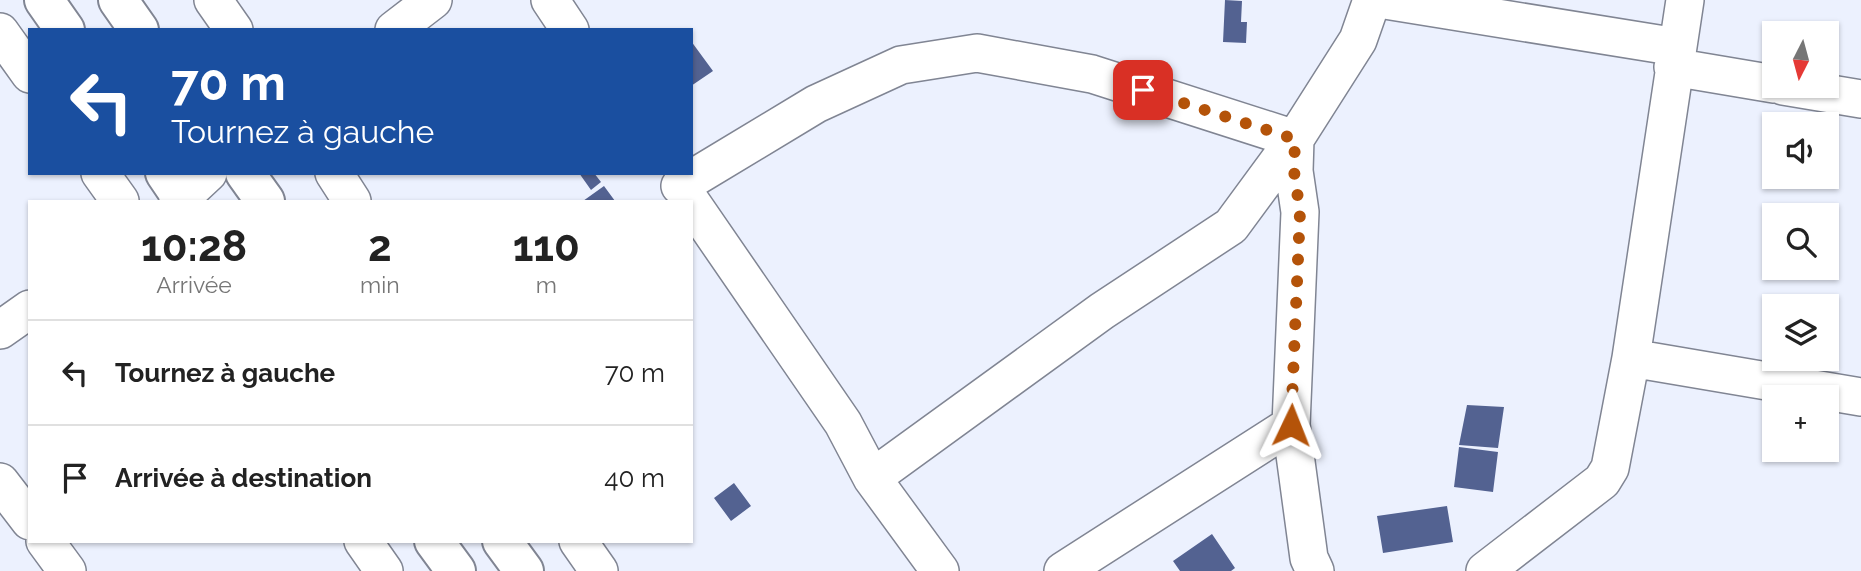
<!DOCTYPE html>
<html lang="fr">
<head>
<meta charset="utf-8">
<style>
	:root { --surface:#fff; --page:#f6f6f6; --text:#222; --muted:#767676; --line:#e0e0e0 }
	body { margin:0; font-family:Raleway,sans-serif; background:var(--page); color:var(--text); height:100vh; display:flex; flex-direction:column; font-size:26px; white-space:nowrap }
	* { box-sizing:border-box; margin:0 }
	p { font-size:23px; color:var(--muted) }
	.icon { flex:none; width:38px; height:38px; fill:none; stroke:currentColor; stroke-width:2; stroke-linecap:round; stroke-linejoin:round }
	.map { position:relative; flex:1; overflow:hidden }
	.details { position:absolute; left:28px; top:200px; width:665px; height:343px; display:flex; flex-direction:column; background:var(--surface); border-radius:0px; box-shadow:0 2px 5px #0004 }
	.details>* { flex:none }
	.top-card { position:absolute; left:28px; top:28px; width:665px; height:147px; border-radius:0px; box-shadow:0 2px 5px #0004; background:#1a4fa0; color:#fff; overflow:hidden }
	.needle { width:46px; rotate:186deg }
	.controls { position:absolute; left:1762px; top:21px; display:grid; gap:14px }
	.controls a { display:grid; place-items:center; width:77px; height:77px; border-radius:0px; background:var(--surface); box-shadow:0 2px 5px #0004; font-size:35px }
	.pin { position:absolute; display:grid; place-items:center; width:60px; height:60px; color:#fff; margin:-30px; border-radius:14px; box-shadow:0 4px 10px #0006 }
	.me { position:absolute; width:77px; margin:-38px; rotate:2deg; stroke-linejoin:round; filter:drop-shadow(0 0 5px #0008) }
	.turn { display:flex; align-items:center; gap:24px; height:147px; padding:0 28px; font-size:32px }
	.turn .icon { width:91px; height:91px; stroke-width:2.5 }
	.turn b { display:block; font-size:49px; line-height:60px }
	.eta { display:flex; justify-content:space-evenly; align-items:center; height:119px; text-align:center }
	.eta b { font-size:42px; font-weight:700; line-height:49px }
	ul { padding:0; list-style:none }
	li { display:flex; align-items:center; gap:21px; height:105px; padding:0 28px; border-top:2px solid var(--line) }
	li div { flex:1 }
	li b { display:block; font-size:26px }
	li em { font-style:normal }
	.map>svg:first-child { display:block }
</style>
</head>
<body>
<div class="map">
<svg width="1861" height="571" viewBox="0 0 1861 571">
	<rect width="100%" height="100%" fill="#ecf1fe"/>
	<!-- building -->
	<path fill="#536291" d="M1225,0L1242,1L1241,22H1247L1246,43L1223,42Z
		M691,41L713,71L691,86Z
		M579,173H594L601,182L591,190Z
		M604,186L615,201H583Z
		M1467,405L1504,407L1498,448L1459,445Z
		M1459,447L1498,452L1493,492L1454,487Z
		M734,483L751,506L731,521L714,498Z
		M1447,506L1453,542L1383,553L1377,516Z
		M1212,534L1235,568L1231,571H1180L1173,561Z"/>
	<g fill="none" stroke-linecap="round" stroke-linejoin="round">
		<!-- minor casing -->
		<g stroke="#808593" stroke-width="40">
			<path id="minor" d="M213,0L234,30
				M550,0L570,30
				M1385,0L1677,47
				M394,30L433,0
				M0,32L30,74
				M1673,67L1774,84
				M1783,86L1861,99
				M1295,139L1294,171L1300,212L1291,425L1309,558L1315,571
				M100,173L120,201
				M334,173L352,201
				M680,186L816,104L901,65L977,53L1092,74L1295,139L1358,40L1372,0
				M178,201L208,173
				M691,202L843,423L872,478L940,571
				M0,330L30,309
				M1631,358L1861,397
				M872,478L1102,311L1231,226L1295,139
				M0,482L30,521
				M45,541L67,571
				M363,541L384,571
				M578,541L599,571
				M1063,571L1291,425
				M1485,571L1602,481L1610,468L1631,358L1685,0"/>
		</g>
		<!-- major casing -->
		<g stroke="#808593" stroke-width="42">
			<path id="major" d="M44,0L65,30
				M118,0L139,30
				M165,173L184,201
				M245,173L265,201
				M434,541L456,571
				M502,541L524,571"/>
		</g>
		<!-- minor -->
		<use href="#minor" stroke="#fff" stroke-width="37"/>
		<!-- major -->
		<use href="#major" stroke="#fff" stroke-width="38"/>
	</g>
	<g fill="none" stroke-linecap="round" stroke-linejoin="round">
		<!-- route -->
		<path stroke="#b45309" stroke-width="12" stroke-dasharray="0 21.6" d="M1143,90L1295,139L1294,171L1300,212L1291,425"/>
	</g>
</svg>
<div class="controls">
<a><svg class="needle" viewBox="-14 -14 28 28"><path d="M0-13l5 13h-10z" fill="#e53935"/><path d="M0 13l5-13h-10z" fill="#767676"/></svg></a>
<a><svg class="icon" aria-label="sound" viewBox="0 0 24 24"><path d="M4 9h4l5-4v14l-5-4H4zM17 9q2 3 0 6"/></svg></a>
<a><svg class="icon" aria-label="search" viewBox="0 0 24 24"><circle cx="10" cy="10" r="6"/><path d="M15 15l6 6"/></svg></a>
<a><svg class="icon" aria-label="layers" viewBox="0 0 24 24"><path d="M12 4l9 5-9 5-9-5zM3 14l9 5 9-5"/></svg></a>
<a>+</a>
</div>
<div class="pin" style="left:1143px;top:90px;background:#d93025"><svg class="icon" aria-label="arrive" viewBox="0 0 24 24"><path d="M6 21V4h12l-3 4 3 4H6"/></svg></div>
<svg class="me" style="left:1291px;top:425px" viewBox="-20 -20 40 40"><path d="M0-17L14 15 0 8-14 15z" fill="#b45309" stroke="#fff" stroke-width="4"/></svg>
<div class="top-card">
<div class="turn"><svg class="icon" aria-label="left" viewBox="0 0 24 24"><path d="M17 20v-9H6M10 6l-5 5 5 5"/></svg><div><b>70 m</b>Tournez à gauche</div></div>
</div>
<section class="details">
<div class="eta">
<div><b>10:28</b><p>Arrivée</p></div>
<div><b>2</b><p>min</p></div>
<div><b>110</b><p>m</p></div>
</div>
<ul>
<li><svg class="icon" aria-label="left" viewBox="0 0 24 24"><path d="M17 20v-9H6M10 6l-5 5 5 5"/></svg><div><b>Tournez à gauche</b></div><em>70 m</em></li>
<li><svg class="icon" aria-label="arrive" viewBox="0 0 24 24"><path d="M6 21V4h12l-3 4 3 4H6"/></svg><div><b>Arrivée à destination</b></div><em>40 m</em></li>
</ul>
</section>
</div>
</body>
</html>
